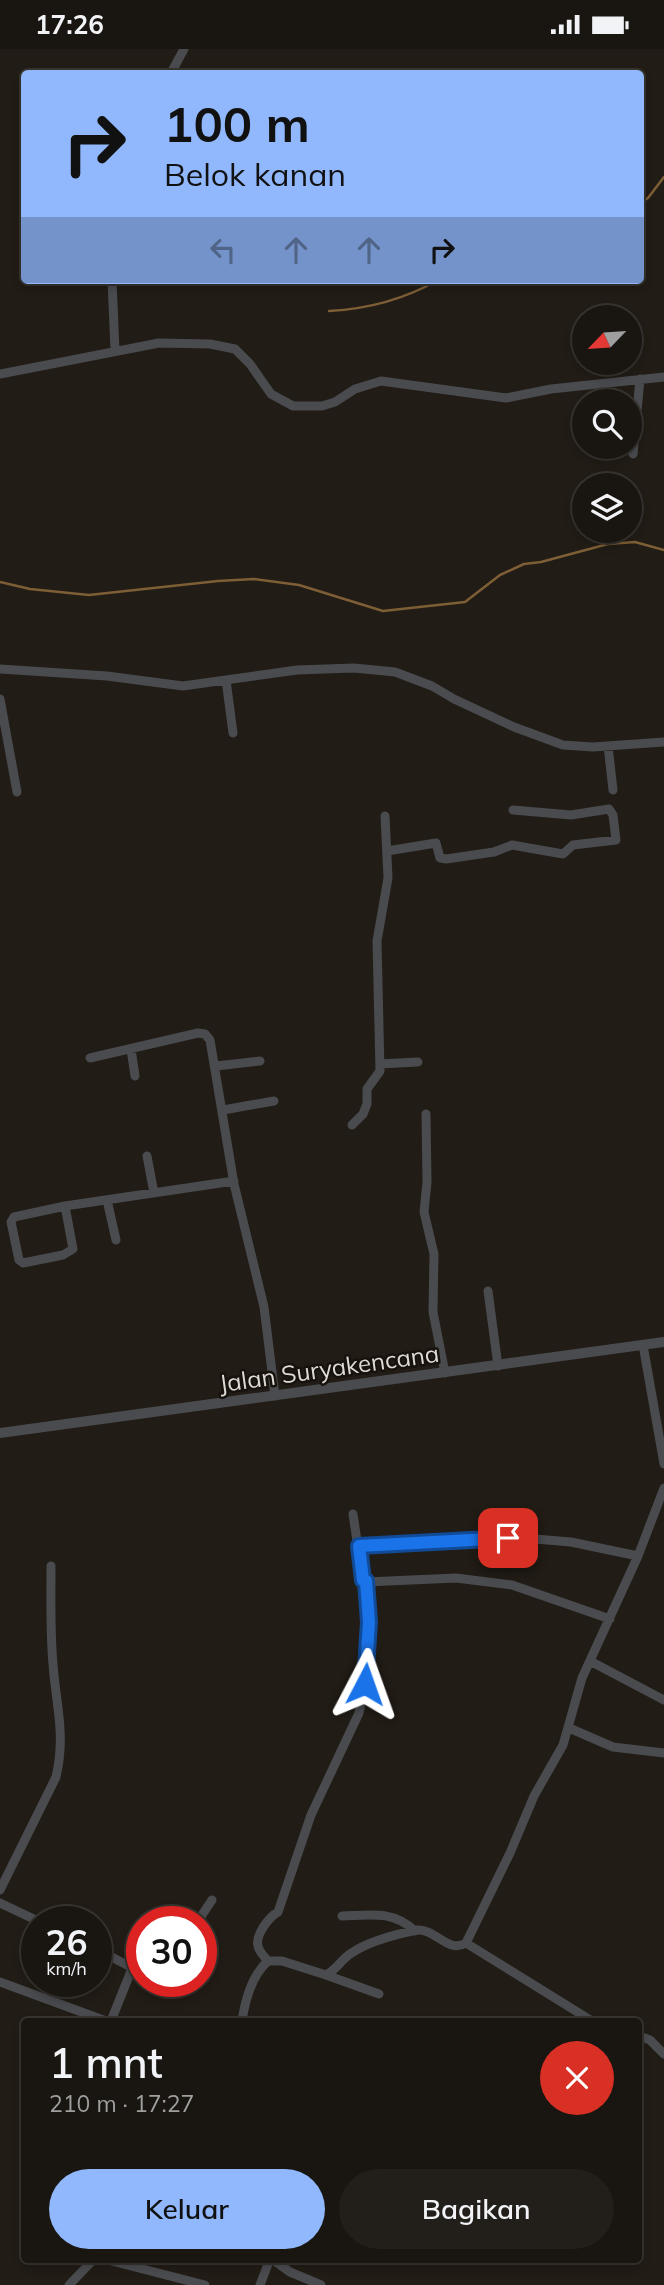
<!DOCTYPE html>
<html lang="id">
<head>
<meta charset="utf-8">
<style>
	:root { --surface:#191510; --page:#221e19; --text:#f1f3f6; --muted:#9f9f9f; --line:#373430; --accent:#91b8fd }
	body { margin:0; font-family:Mulish,sans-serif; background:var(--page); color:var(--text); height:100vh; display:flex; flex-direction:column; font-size:26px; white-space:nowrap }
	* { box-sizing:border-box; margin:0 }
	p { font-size:23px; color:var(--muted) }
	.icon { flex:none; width:38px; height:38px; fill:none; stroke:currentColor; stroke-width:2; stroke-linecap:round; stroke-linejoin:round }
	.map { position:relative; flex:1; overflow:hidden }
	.panel { position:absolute; left:21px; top:1969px; width:621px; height:245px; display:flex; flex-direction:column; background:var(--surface); border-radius:7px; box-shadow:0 4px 10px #0003,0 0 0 2px var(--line) }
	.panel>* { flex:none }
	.guide { position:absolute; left:21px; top:21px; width:623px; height:214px; border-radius:7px; box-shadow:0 4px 10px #0003,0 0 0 2px var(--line); background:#91b8fd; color:#111; overflow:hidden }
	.needle { width:46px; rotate:245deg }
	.buttons { position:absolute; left:572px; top:256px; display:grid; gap:14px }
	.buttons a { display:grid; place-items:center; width:70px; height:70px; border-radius:50%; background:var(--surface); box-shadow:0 4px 10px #0003,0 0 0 2px var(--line); font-size:35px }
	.speed { position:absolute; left:21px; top:1857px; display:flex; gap:14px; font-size:35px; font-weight:700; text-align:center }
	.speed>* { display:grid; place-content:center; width:91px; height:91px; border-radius:50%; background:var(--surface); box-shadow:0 4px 10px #0003,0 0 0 2px var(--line); line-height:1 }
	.speed small { font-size:18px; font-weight:400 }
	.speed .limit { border:10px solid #d22; background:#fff; color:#111 }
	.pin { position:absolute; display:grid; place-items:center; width:60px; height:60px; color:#fff; margin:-30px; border-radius:14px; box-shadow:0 4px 10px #0006 }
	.me { position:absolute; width:77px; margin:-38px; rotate:4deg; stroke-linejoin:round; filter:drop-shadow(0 0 5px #0008) }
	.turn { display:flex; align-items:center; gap:24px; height:147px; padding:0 28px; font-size:32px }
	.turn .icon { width:91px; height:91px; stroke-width:2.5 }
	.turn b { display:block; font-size:49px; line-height:60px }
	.lanes { display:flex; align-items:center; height:66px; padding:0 28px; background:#0003; justify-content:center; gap:35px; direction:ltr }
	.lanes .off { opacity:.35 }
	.round { display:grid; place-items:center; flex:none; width:74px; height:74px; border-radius:37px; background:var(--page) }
	.headline { display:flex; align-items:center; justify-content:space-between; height:119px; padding:0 28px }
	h1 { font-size:42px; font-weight:600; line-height:52px }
	.cta { display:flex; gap:14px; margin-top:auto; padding:14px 28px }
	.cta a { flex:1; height:80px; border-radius:42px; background:var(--accent); color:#111; font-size:28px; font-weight:600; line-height:80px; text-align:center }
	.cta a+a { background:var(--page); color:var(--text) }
	.status { display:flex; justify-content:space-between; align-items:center; height:49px; padding:0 35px; background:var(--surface); direction:ltr }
	.status svg { height:19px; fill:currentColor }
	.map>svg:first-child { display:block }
</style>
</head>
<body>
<div class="status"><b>17:26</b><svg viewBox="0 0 49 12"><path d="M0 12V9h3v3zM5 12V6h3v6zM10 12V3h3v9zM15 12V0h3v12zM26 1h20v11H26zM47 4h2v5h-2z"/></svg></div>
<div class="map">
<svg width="664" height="2236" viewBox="0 0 664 2236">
	<rect width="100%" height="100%" fill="#211c15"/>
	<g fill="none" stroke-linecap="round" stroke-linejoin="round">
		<!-- stream -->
		<path stroke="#7e5e36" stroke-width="2.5" d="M640,154L648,149L664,128
			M329,262C367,260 405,250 438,231
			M0,533L30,540L89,546L218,532L254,530L299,536L383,562L465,553L500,526L524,515L541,513L608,495L635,493L664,501"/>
		<!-- minor -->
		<path stroke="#494b4f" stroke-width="9" d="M171,24L184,0
			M112,231L115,302
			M0,325L159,294L210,295L235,300L250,315L271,345L293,357H322L335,353L355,340L381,332L506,349L551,340L664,328
			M633,405L640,330
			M0,620L107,627L183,637L297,621L354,619L395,623L432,637L454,650L514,678L563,696L593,698L664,693
			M226,631L233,684
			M0,650L17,743
			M608,697L613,741
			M387,802L436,794L440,809L446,810L494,803L512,796L563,805L573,796L616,791L613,766L609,760L571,766L513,761
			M131,1000L135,1027
			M90,1009L198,984L205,985L210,991L234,1135L264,1258L275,1347
			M380,1015L418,1013
			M216,1017L260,1012
			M223,1061L274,1052
			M426,1065L427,1133L424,1163L434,1205L433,1263L445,1324
			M352,1076L363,1065L367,1055V1040L380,1022L377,892L388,829L385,767
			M147,1107L154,1144
			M107,1151L116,1191
			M65,1157L73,1200L63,1206L23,1214L19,1211L11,1173L14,1168L65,1157L234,1132
			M488,1242L498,1317
			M643,1296L664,1415
			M353,1465L362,1526L366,1533L456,1529L512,1536L610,1570
			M359,1497L434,1495L450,1490L494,1492L523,1489L571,1493L638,1507
			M590,1612L664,1651
			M569,1679L613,1698L664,1704
			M0,1841L56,1728C66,1685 56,1657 53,1615C50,1582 51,1549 51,1517
			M0,1854L38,1872
			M342,1867C369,1866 393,1861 415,1882
			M198,1872L212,1851
			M466,1894L592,1972
			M96,1900L129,1917L142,1910
			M268,1912C264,1907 259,1903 258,1897C255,1886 269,1868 278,1863L311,1766L359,1664L365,1635L369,1573L366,1533
			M326,1926L379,1945
			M0,1933L106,1972
			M111,1972L131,1922L142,1918
			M242,1972C245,1952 252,1926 268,1912H282L326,1926C336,1921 341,1911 350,1905C367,1893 397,1885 417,1881C435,1879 448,1905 466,1894L510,1804L534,1747L563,1696L582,1629L638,1507L664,1439
			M639,1987L650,1991L664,2005
			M104,2210L205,2236
			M272,2210L290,2223L321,2236
			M69,2236L94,2210
			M260,2236L270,2210"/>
		<!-- tertiary -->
		<path stroke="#494b4f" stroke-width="10" d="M0,1384L664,1293"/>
	</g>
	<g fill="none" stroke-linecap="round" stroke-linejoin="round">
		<!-- route casing -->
		<g stroke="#114b97" stroke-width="18">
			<path id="route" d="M365,1635L369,1573L366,1532L363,1531L359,1497L508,1489"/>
		</g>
		<!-- route -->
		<use href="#route" stroke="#1a73e8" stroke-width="12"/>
	</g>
	<g text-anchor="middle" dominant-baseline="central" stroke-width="5" stroke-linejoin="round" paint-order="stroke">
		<!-- street labels -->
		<g font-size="24" fill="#dedad6" stroke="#18120d">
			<text transform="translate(329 1319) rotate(-8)">Jalan Suryakencana</text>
		</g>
	</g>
</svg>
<div class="buttons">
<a><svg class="needle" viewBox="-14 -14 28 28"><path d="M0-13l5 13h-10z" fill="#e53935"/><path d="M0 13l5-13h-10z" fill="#9f9f9f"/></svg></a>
<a><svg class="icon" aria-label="search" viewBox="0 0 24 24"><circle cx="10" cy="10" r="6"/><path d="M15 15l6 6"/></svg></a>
<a><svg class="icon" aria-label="layers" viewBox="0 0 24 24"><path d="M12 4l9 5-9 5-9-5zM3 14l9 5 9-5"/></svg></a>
</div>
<div class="speed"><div>26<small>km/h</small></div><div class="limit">30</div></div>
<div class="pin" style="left:508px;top:1489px;background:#d93025"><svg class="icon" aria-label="arrive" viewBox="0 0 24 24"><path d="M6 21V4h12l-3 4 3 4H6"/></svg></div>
<svg class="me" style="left:365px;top:1635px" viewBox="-20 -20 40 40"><path d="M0-17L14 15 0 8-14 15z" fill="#1a73e8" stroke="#fff" stroke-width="4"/></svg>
<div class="guide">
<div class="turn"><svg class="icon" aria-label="right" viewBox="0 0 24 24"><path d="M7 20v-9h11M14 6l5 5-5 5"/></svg><div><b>100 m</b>Belok kanan</div></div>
<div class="lanes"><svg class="icon off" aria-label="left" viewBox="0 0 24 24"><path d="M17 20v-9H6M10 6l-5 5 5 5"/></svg><svg class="icon off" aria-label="ahead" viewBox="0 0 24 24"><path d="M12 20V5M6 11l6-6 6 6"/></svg><svg class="icon off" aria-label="ahead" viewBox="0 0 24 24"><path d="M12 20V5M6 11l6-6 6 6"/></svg><svg class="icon" aria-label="right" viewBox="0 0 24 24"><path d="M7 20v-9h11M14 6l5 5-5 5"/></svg></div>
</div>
<section class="panel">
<div class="headline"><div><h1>1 mnt</h1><p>210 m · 17:27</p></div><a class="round" style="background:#d93025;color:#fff"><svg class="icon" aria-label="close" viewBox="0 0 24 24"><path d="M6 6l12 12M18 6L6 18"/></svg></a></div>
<div class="cta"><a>Keluar</a><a>Bagikan</a></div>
</section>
</div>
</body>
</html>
